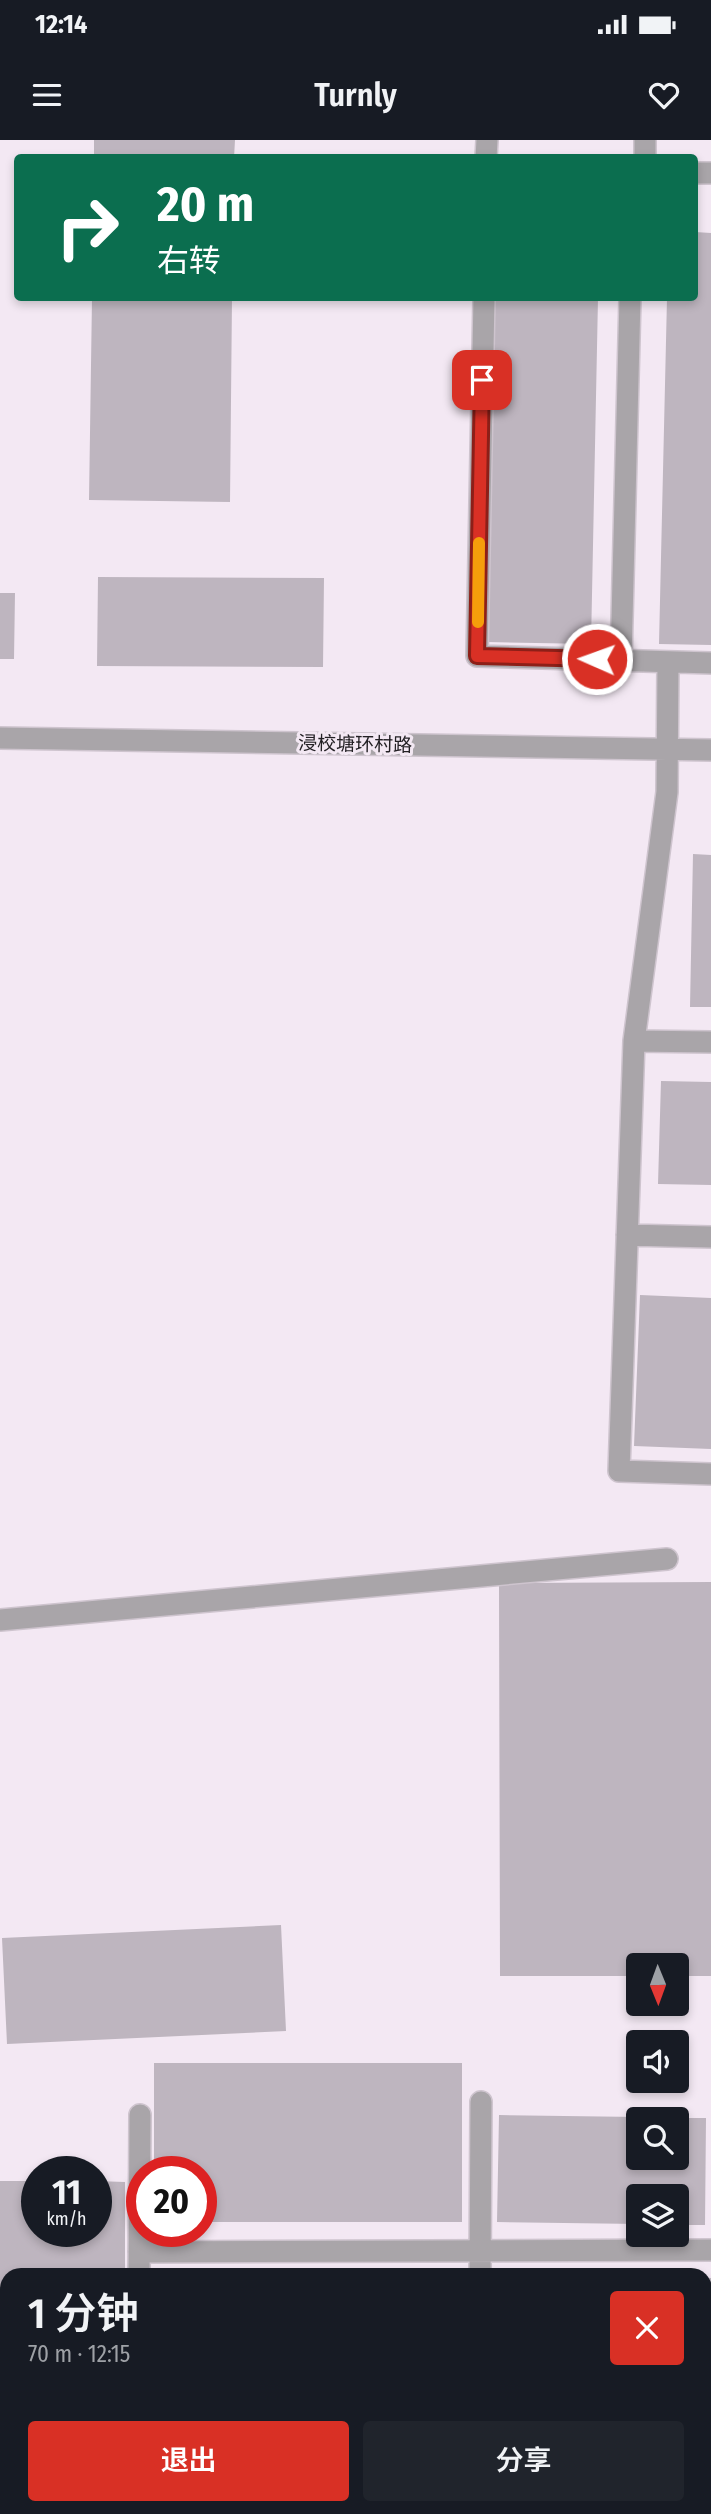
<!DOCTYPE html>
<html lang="zh">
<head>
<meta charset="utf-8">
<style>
	:root { --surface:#171b24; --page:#20242c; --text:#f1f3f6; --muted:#9ea1a6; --accent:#d93025 }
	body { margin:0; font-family:"Fira Sans Condensed","Noto Sans SC",sans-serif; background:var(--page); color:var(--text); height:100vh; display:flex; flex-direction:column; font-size:26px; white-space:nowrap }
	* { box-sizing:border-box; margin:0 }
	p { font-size:23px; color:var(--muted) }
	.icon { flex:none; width:38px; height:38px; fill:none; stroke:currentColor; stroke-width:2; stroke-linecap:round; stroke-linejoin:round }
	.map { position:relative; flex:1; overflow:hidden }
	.details { position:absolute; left:0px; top:2128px; width:712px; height:247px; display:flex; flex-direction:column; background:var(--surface); border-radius:21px 21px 0 0; box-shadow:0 4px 10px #0003 }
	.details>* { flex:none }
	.top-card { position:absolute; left:14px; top:14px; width:684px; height:147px; border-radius:7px; box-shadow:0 4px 10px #0003; background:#0b6e4f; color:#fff; overflow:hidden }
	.needle { width:46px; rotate:179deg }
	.controls { position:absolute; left:626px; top:1813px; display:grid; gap:14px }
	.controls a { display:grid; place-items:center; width:63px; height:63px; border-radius:7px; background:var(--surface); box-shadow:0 4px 10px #0003; font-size:35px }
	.speed { position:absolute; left:21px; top:2016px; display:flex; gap:14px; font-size:35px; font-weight:700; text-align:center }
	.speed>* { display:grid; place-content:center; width:91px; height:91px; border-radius:50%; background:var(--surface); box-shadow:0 4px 10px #0003; line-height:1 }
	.speed small { font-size:18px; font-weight:400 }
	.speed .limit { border:10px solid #d22; background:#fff; color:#111 }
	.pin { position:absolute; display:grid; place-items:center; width:60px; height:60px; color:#fff; margin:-30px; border-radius:14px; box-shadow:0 4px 10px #0006 }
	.me { position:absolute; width:77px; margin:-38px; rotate:272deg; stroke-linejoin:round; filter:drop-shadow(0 0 5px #0008) }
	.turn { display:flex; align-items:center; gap:24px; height:147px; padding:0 28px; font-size:32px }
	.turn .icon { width:91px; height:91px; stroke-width:2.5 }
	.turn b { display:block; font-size:49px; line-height:60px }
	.round { display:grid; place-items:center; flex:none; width:74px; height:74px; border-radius:7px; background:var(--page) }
	.headline { display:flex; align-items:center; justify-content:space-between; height:119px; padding:0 28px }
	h1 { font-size:42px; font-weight:600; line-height:52px }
	.cta { display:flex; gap:14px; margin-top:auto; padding:14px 28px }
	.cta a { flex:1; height:80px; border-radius:7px; background:var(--accent); color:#fff; font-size:28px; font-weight:600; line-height:80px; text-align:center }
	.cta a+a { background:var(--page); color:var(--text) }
	.status { display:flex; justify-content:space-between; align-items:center; height:49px; padding:0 35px; background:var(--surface); direction:ltr }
	.status svg { height:19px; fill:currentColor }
	header { display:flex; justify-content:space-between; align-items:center; height:91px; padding:0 28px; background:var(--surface); font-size:32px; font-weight:600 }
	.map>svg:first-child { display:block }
</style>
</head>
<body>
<div class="status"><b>12:14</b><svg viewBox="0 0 49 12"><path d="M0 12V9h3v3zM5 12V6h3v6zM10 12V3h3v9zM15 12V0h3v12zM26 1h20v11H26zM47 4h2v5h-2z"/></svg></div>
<header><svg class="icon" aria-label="menu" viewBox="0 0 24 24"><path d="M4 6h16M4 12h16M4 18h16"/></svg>Turnly<svg class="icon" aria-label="heart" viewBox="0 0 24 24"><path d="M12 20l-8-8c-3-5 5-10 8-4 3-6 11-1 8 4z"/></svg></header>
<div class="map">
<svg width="711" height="2374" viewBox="0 0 711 2374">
	<rect width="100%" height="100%" fill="#f3e8f3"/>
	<!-- building -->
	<path fill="#beb5bf" d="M94,0H235L234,18H94Z
		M695,92L711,93V505L659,504L667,158H695Z
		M92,158H232L230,362L89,360Z
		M495,158H598L591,504L487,502Z
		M98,437L324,438L323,527L97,526Z
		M0,453H15L14,519H0Z
		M693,714L711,715V867H690Z
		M661,941L711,942V1045L658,1044Z
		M640,1155L711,1158V1309L634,1306Z
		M711,1442V1836H677V1825H639V1836H500L499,1443Z
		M281,1785L286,1891L7,1904L2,1798Z
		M154,1923H462V2082H201V2032H154Z
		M499,1975L639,1977V2018H677V1978H706L705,2085H677V2056H639V2084L497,2082Z
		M0,2041H37V2091H96V2041L125,2042V2135H7V2284H0Z
		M705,2138H711V2302L705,2301Z
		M0,2315H7V2368H40V2374H0Z
		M705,2366H711V2374H473V2368H705Z
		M61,2368H456V2374H60Z"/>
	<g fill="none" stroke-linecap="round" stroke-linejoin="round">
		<!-- minor casing -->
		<g stroke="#cec4ce" stroke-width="24">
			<path id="minor" d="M486,18L487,0
				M645,18V0
				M695,33H711
				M484,158L477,516L711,523
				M621,520L630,158
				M668,522L667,652L634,901L619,1331L711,1334
				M0,598L711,610
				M634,901L711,902
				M627,1095L711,1097
				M0,1480L667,1419
				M139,2112L711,2110
				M139,2135L140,1975
				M480,2135L481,1962
				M705,2330H711"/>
		</g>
		<!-- minor -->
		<use href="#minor" stroke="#a9a5a9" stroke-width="21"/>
	</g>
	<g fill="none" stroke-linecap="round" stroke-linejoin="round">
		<!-- route casing -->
		<g stroke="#8d1f18" stroke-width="18">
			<path id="route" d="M482,240L477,516L597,519"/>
		</g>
		<!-- route -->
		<use href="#route" stroke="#d93025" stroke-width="12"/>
		<!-- slow -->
		<path stroke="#f59e0b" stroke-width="12" d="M478,482L479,403"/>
	</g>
	<g text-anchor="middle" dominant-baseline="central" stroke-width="6" stroke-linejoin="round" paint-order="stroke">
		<!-- street labels -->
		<g font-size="19" fill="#232024" stroke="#f3e8f3">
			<text transform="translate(355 604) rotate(1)">浸校塘环村路</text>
		</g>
	</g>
</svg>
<div class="controls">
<a><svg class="needle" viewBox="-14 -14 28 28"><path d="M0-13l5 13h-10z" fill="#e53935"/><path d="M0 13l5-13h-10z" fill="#9ea1a6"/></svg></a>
<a><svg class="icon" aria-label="sound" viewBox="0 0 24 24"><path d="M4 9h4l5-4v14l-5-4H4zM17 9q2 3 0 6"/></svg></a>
<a><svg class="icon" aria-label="search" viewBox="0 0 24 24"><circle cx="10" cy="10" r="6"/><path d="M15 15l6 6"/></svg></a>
<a><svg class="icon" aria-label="layers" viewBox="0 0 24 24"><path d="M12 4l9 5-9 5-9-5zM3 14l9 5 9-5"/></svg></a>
</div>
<div class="speed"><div>11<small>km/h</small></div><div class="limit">20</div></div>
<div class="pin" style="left:482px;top:240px;background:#d93025"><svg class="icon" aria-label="arrive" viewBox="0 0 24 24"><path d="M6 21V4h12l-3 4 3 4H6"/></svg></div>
<svg class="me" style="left:597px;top:519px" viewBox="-20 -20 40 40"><circle r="17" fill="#d93025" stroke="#fff" stroke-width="3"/><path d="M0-11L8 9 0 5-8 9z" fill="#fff"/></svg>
<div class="top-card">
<div class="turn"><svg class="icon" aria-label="right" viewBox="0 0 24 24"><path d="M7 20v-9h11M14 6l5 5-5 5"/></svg><div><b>20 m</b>右转</div></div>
</div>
<section class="details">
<div class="headline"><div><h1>1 分钟</h1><p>70 m · 12:15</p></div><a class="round" style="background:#d93025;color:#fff"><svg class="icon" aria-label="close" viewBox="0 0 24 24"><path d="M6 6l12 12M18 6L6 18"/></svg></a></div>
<div class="cta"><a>退出</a><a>分享</a></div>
</section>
</div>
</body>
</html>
